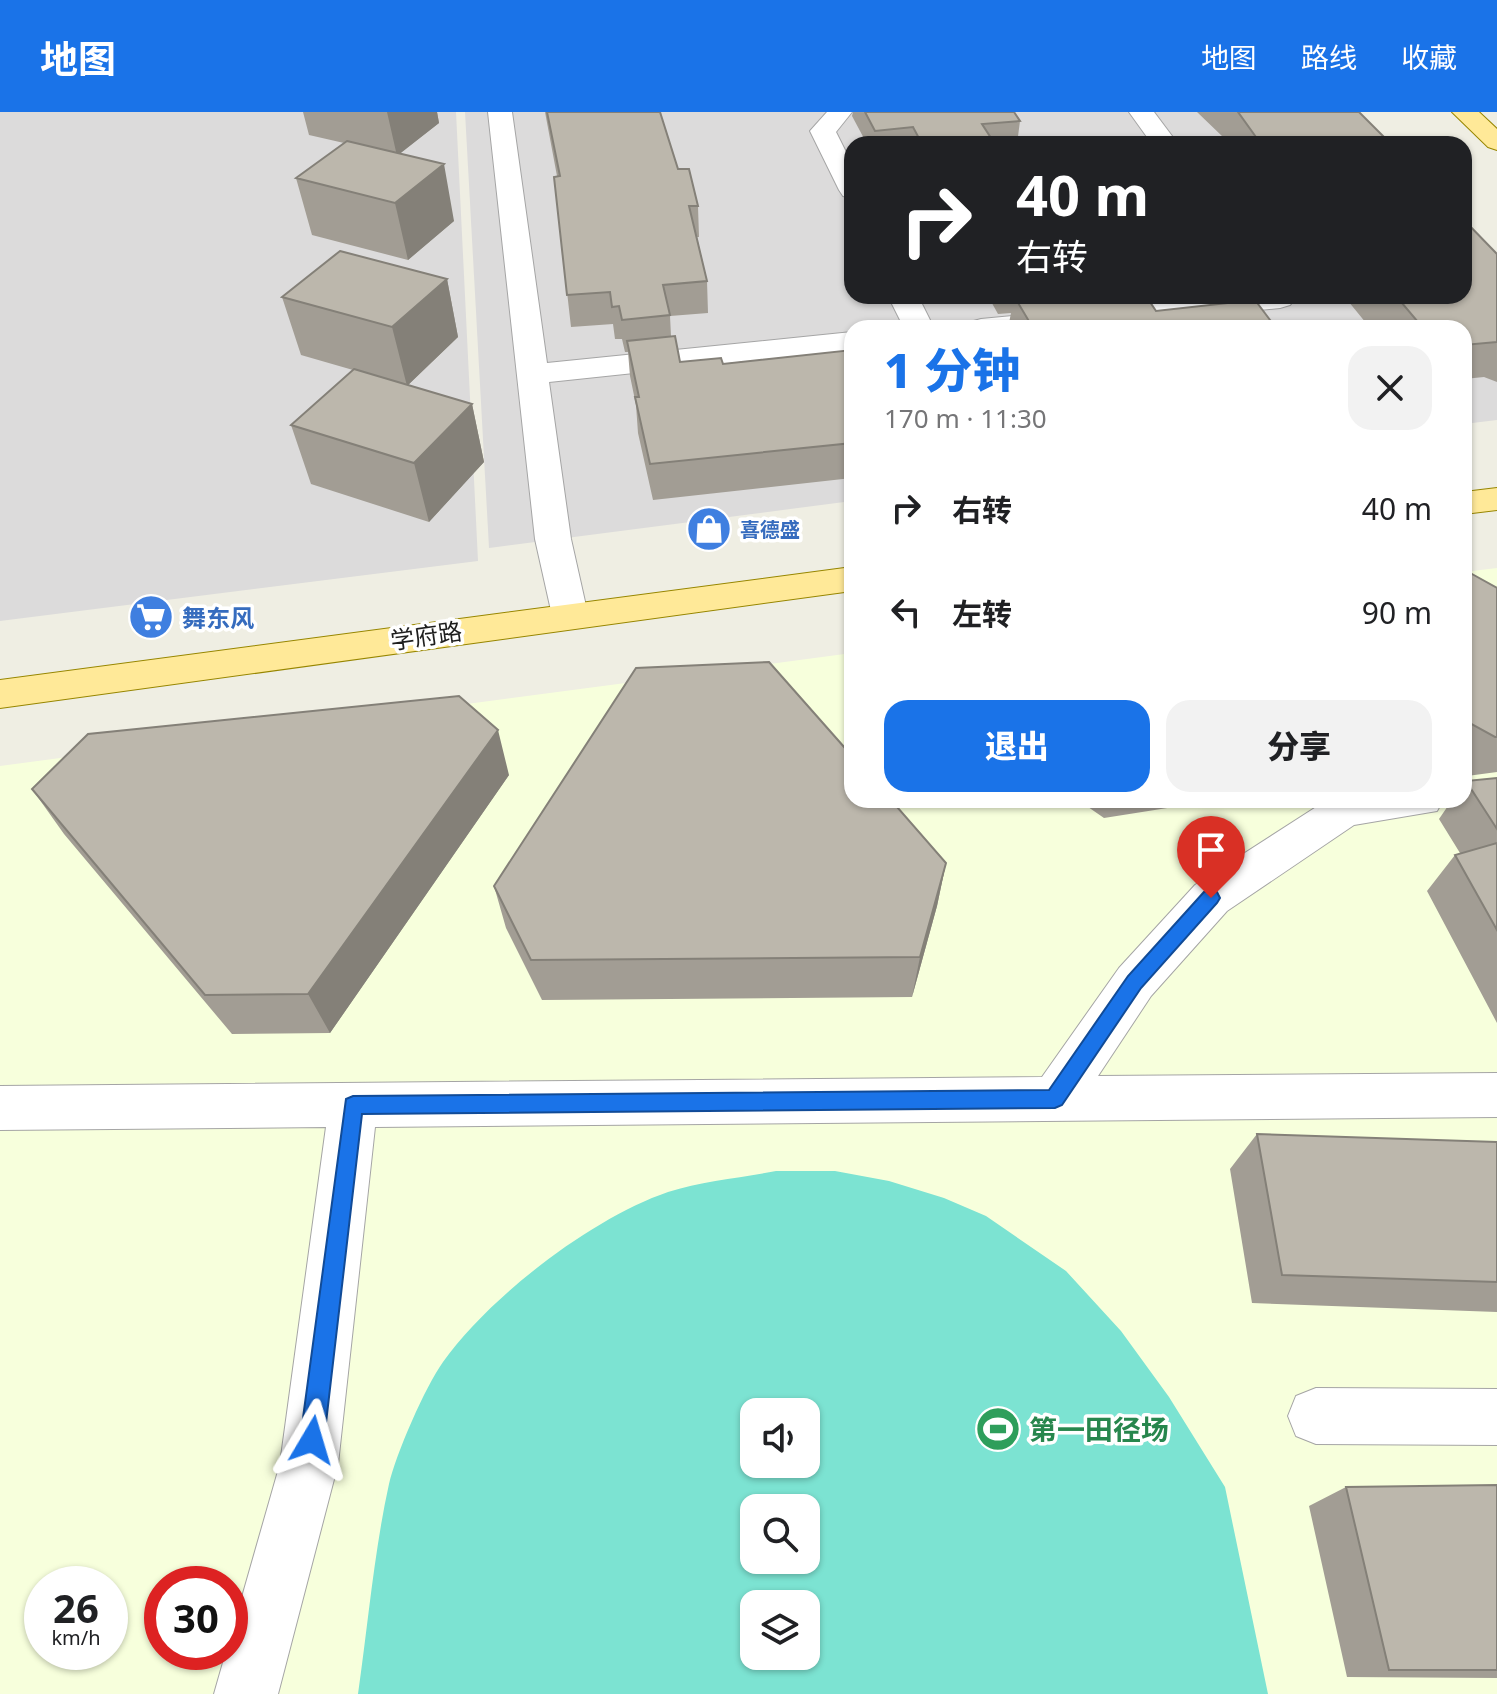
<!DOCTYPE html>
<html lang="zh">
<head>
<meta charset="utf-8">
<style>
	:root { --surface:#fff; --page:#f2f2f2; --text:#202124; --muted:#757577; --accent:#1a73e8 }
	body { margin:0; font-family:"Noto Sans","Noto Sans SC",sans-serif; background:var(--page); color:var(--text); height:100vh; display:flex; flex-direction:column; font-size:30px; white-space:nowrap }
	* { box-sizing:border-box; margin:0 }
	p { font-size:26px; color:var(--muted) }
	.icon { flex:none; width:44px; height:44px; fill:none; stroke:currentColor; stroke-width:2; stroke-linecap:round; stroke-linejoin:round }
	.map { position:relative; flex:1; overflow:hidden }
	.sheet { position:absolute; left:844px; top:208px; width:628px; height:488px; display:flex; flex-direction:column; background:var(--surface); border-radius:24px; box-shadow:0 2px 6px #0004 }
	.sheet>* { flex:none }
	.banner { position:absolute; left:844px; top:24px; width:628px; height:168px; border-radius:24px; box-shadow:0 2px 6px #0004; background:#202124; color:#fff; overflow:hidden }
	.controls { position:absolute; left:740px; top:1286px; display:grid; gap:16px }
	.controls a { display:grid; place-items:center; width:80px; height:80px; border-radius:16px; background:var(--surface); box-shadow:0 2px 6px #0004; font-size:40px }
	.speed { position:absolute; left:24px; top:1454px; display:flex; gap:16px; font-size:40px; font-weight:700; text-align:center }
	.speed>* { display:grid; place-content:center; width:104px; height:104px; border-radius:50%; background:var(--surface); box-shadow:0 2px 6px #0004; line-height:1 }
	.speed small { font-size:20px; font-weight:400 }
	.speed .limit { border:12px solid #d22; background:#fff; color:#111 }
	.pin { position:absolute; display:grid; place-items:center; width:68px; height:68px; color:#fff; margin:-82px -34px; border-radius:50% 50% 50% 0; rotate:-45deg; box-shadow:0 0 8px #0007 }
	.pin .icon { rotate:45deg }
	.me { position:absolute; width:88px; margin:-44px; rotate:7deg; stroke-linejoin:round; filter:drop-shadow(0 0 6px #0008) }
	.turn { display:flex; align-items:center; gap:28px; height:168px; padding:0 40px; font-size:36px }
	.turn .icon { width:104px; height:104px; stroke-width:2.5 }
	.turn b { display:block; font-size:56px; line-height:68px }
	.round { display:grid; place-items:center; flex:none; width:84px; height:84px; border-radius:24px; background:var(--page) }
	.headline { display:flex; align-items:center; justify-content:space-between; height:136px; padding:0 40px }
	h1 { font-size:48px; font-weight:800; line-height:60px; color:var(--accent) }
	.primary-button { display:flex; gap:16px; margin-top:auto; padding:16px 40px }
	.primary-button a { flex:1; height:92px; border-radius:24px; background:var(--accent); color:#fff; font-size:32px; font-weight:800; line-height:92px; text-align:center }
	.primary-button a+a { background:var(--page); color:var(--text) }
	ul { padding:0; list-style:none }
	li { display:flex; align-items:center; gap:24px; height:104px; padding:0 40px }
	li div { flex:1 }
	li b { display:block; font-size:30px }
	li em { font-style:normal }
	header { display:flex; align-items:center; gap:48px; box-sizing:border-box; height:112px; padding:0 40px; background:var(--accent); color:#fff }
	header strong { font-size:38px }
	nav { display:flex; gap:44px; margin-inline-start:auto; font-size:28px }
	.map>svg:first-child { display:block }
</style>
</head>
<body>
<header>
<strong>地图</strong>
<nav><a>地图</a><a>路线</a><a>收藏</a></nav>
</header>
<div class="map">
<svg width="1497" height="1582" viewBox="0 0 1497 1582">
	<rect width="100%" height="100%" fill="#efeee3"/>
	<!-- residential -->
	<path fill="#dcdbdb" d="M0,0H456L478,449L0,509Z
		M465,0H1338L1369,32H852V184H1464L1497,164V308L1464,312V216H852V389L489,436Z"/>
	<!-- education -->
	<path fill="#f7ffdc" fill-rule="evenodd" d="M1497,456V1582H0V654L852,541V688H1464V460ZM754,1300H806V1352H754ZM754,1396H806V1448H754ZM42,1472H110V1540H42ZM162,1472H230V1540H162ZM754,1492H806V1544H754Z"/>
	<!-- pitch -->
	<path fill="#7ce3d2" fill-rule="evenodd" d="M776,1059H835L889,1069L944,1086L986,1104L1066,1159L1121,1219L1169,1285L1225,1375L1268,1582H358C368,1513 374,1440 389,1372C396,1342 425,1275 443,1250C490,1184 592,1106 668,1080C702,1069 741,1066 776,1059ZM754,1300H806V1352H754ZM754,1396H806V1448H754ZM754,1492H806V1544H754Z"/>
	<g fill="none" stroke-linecap="round" stroke-linejoin="round">
		<!-- minor casing -->
		<g stroke="#a5a5a5" stroke-width="2">
			<path id="minor" d="M488,0H512L547,251L852,220V238L549,270L571,427L588,503L583,512L570,516L557,512L552,503L535,427Z
				M827,0H852L836,20L852,52V86L843,84L839,78L810,19Z
				M1129,0H1154L1178,32H1152Z
				M888,184H918L934,216H904Z
				M1220,184H1293L1295,187L1290,193L1280,196L1073,216H966L970,210L981,207Z
				M1327,688H1443L1437,699L1354,713L1227,799L1151,884L1098,964L1497,961V1005L375,1015L338,1352L278,1582H214L226,1540H230V1527L280,1352L326,1015L0,1018V974L1042,965L1119,856L1195,773Z
				M1316,1276L1497,1277V1333L1316,1332L1296,1324L1288,1304L1296,1284Z"/>
		</g>
		<!-- major casing -->
		<g stroke="#978600" stroke-width="2">
			<path id="major" d="M1452,0H1479L1497,17V38L1488,35Z
				M1497,376V398L1464,402V380Z
				M852,455V479L0,596V568Z"/>
		</g>
		<!-- minor -->
		<use href="#minor" fill="#fff" fill-rule="evenodd"/>
		<!-- major -->
		<use href="#major" fill="#ffe998" fill-rule="evenodd"/>
	</g>
	<!-- wall -->
	<path fill="#a29d94" d="M303,0H437L439,11L400,41L454,109L408,148L312,123L296,66L344,31L309,23Z
		M545,0H660L678,57L698,94L699,125H697L707,169L708,201L670,204L671,224L680,250L723,252L852,238V366L653,388L638,321L636,293L630,264L628,240H625L622,227H615L613,212L571,215L554,65L557,64Z
		M853,0H1014L1020,9L1017,32H867L852,4Z
		M1197,0H1359L1391,32H1227L1223,25Z
		M1497,142V270L1484,265L1464,267V216H1378L1373,210L1366,211L1344,184H1464Z
		M447,167L458,225L408,273L472,292L484,350L429,410L311,372L291,313L353,258L301,243L282,185Z
		M944,184H981L946,187Z
		M988,184H1146L1156,199L1276,216H1008L1011,201L998,202Z
		M1464,463L1497,476V660L1467,664L1464,662Z
		M509,663L330,921L232,922L64,722L32,677Z
		M1497,666V911L1427,779L1455,743L1460,741L1439,707L1452,688H1464V672L1466,669Z
		M1078,688H1218L1104,706Z
		M946,751L937,794L912,885L542,888L506,816L494,774Z
		M1257,1022L1497,1030V1200L1252,1191L1230,1057Z
		M1497,1373V1566L1347,1565L1309,1394L1346,1375Z"/>
	<!-- shaded-wall -->
	<path fill="#848078" d="M387,0H437L439,11L397,44Z
		M444,52L454,109L408,148L395,91Z
		M447,167L458,225L407,274L392,215Z
		M472,292L484,350L429,410L414,351Z
		M498,618L509,663L330,921L308,882Z
		M946,751L937,794L912,885L920,845Z"/>
	<!-- building -->
	<path fill="#bcb7ac" stroke="#848078" stroke-width="2" d="M547,0H660L678,57H689L698,94H689L707,169L663,173L670,203L622,208L619,194L612,195L610,180L567,183L554,65L560,64Z
		M865,0H1014L1020,9L982,12L991,26L922,32L913,15L875,19Z
		M1238,0H1359L1391,32H1261Z
		M347,29L444,52L395,91L296,66Z
		M1464,108L1497,142V230L1464,233V216H1423L1396,184H1464Z
		M340,139L447,167L392,215L282,185Z
		M1014,184H1146L1156,199L1255,188L1276,216H1033Z
		M675,224L680,250L721,246L723,252L852,238V331L650,352L635,285H639L627,229Z
		M354,257L472,292L414,351L291,313Z
		M1472,462L1497,476V625H1495L1464,608V463Z
		M769,550L852,644V688H891L946,751L920,845L531,848L494,774L636,556Z
		M459,584L498,618L308,882L205,883L32,677L88,622Z
		M1497,666V717L1466,669Z
		M1497,731V818L1455,743Z
		M1257,1022L1497,1030V1170L1282,1163Z
		M1497,1373V1558H1389L1346,1375Z"/>
	<!-- route -->
	<path fill="#1a73e8" stroke="#114b97" stroke-width="2" d="M1211,778L1217,780L1220,786L1217,791L1141,876L1062,993L1055,996L362,1002L324,1328L320,1337L312,1340L304,1337L300,1328L346,987L353,984L1049,978L1128,864L1204,780Z"/>
	<!-- icons -->
	<defs>
		<g id="shop-disc" transform="scale(2.3)"><circle r="9.5" fill="#3f7fe0" stroke="#fff"/><path d="M-5-2.5h2.3a2.7 3.5 0 0 1 5.4 0H5L5.5 6h-11ZM-1.5-2.5h3a1.5 2.3 0 0 0-3 0Z" fill="#fff"/></g>
		<g id="supermarket-disc" transform="scale(2.3)"><circle r="9.5" fill="#3f7fe0" stroke="#fff"/><path d="M-6-5.5h2.5l.6 2H6L4.5 2H-2.5L-4.4-4H-6ZM-1.5 3.2a1.3 1.3 0 1 0 .1 0ZM3 3.2a1.3 1.3 0 1 0 .1 0Z" fill="#fff"/></g>
		<g id="stadium-disc" transform="scale(2.3)"><circle r="9.5" fill="#2e9e5b" stroke="#fff"/><path d="M0-5a6.5 5 0 1 0 0 10a6.5 5 0 1 0 0-10ZM-3.5-1.8h7v3.6h-7Z" fill="#fff"/></g>
	</defs>
	<g fill-rule="evenodd">
		<use href="#shop-disc" x="709" y="417"/>
		<use href="#supermarket-disc" x="151" y="505"/>
		<use href="#stadium-disc" x="998" y="1317"/>
	</g>
	<g text-anchor="middle" dominant-baseline="central" stroke-width="7" stroke-linejoin="round" paint-order="stroke">
		<!-- far-shop labels -->
		<g font-size="20" font-weight="bold" fill="#366cbe" stroke="#fff" text-anchor="start">
			<text x="740" y="417">喜德盛</text>
		</g>
		<!-- shop labels -->
		<g font-size="24" font-weight="bold" fill="#366cbe" stroke="#fff" text-anchor="start">
			<text x="182" y="505">舞东风</text>
		</g>
		<!-- street labels -->
		<g font-size="24" fill="#1e1e1e" stroke="#fff">
			<text transform="translate(426 523) rotate(-8)">学府路</text>
		</g>
		<!-- near-leisure labels -->
		<g font-size="28" font-weight="bold" fill="#27864d" stroke="#fff" text-anchor="start">
			<text x="1029" y="1317">第一田径场</text>
		</g>
	</g>
</svg>
<div class="controls">
<a><svg class="icon" aria-label="sound" viewBox="0 0 24 24"><path d="M4 9h4l5-4v14l-5-4H4zM17 9q2 3 0 6"/></svg></a>
<a><svg class="icon" aria-label="search" viewBox="0 0 24 24"><circle cx="10" cy="10" r="6"/><path d="M15 15l6 6"/></svg></a>
<a><svg class="icon" aria-label="layers" viewBox="0 0 24 24"><path d="M12 4l9 5-9 5-9-5zM3 14l9 5 9-5"/></svg></a>
</div>
<div class="speed"><div>26<small>km/h</small></div><div class="limit">30</div></div>
<div class="pin" style="left:1211px;top:786px;background:#d93025"><svg class="icon" aria-label="arrive" viewBox="0 0 24 24"><path d="M6 21V4h12l-3 4 3 4H6"/></svg></div>
<svg class="me" style="left:312px;top:1328px" viewBox="-20 -20 40 40"><path d="M0-17L14 15 0 8-14 15z" fill="#1a73e8" stroke="#fff" stroke-width="4"/></svg>
<div class="banner">
<div class="turn"><svg class="icon" aria-label="right" viewBox="0 0 24 24"><path d="M7 20v-9h11M14 6l5 5-5 5"/></svg><div><b>40 m</b>右转</div></div>
</div>
<section class="sheet">
<div class="headline"><div><h1>1 分钟</h1><p>170 m · 11:30</p></div><a class="round"><svg class="icon" aria-label="close" viewBox="0 0 24 24"><path d="M6 6l12 12M18 6L6 18"/></svg></a></div>
<ul>
<li><svg class="icon" aria-label="right" viewBox="0 0 24 24"><path d="M7 20v-9h11M14 6l5 5-5 5"/></svg><div><b>右转</b></div><em>40 m</em></li>
<li><svg class="icon" aria-label="left" viewBox="0 0 24 24"><path d="M17 20v-9H6M10 6l-5 5 5 5"/></svg><div><b>左转</b></div><em>90 m</em></li>
</ul>
<div class="primary-button"><a>退出</a><a>分享</a></div>
</section>
</div>
</body>
</html>
